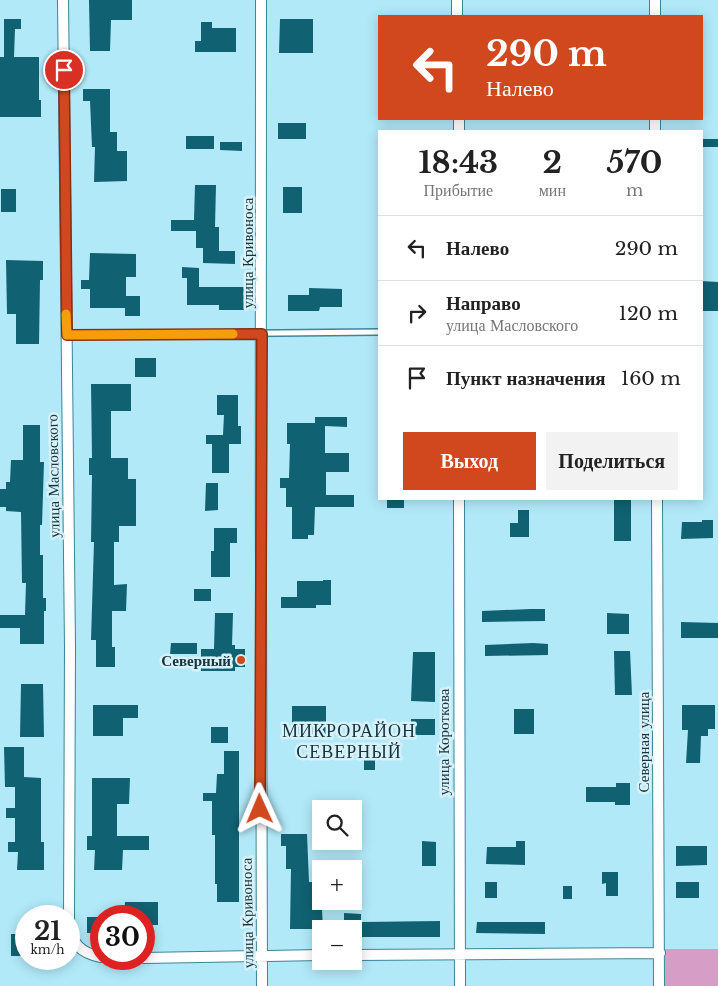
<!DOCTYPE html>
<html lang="ru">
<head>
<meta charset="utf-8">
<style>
	:root { --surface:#fff; --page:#f2f2f2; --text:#222; --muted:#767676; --line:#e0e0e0; --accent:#d1481f }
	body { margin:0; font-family:"Libre Baskerville",serif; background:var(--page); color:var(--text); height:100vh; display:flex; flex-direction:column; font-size:19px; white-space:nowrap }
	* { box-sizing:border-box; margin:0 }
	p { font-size:16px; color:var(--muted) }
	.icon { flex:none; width:28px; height:28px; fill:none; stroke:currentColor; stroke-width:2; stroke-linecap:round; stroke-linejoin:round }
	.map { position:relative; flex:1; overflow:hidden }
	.sheet { position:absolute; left:378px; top:130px; width:325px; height:370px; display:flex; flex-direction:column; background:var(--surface); border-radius:0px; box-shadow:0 2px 12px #0003 }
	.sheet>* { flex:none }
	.guide { position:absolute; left:378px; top:15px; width:325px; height:105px; border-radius:0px; box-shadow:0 2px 12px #0003; background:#d1481f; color:#fff; overflow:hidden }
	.controls { position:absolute; left:312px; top:800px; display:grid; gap:10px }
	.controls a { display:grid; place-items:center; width:50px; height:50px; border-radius:0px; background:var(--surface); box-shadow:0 2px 12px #0003; font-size:25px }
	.speed { position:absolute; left:15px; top:905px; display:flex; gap:10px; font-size:25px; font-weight:700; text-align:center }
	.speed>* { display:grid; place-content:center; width:65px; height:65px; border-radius:50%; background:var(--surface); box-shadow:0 2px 12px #0003; line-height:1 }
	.speed small { font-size:12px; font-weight:400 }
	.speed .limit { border:8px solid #d22; background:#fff; color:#111 }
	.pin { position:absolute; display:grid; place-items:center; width:42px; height:42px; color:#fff; margin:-21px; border:2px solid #fff; border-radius:50%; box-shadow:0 1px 5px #0007 }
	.me { position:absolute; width:55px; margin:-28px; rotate:359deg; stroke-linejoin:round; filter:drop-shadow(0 0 4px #0008) }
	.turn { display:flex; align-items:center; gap:18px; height:105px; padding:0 25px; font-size:22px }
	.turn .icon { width:65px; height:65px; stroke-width:2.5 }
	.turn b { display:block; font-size:35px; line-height:42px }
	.eta { display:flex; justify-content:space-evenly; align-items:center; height:85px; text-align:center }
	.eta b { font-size:30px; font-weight:700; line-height:35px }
	.primary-button { display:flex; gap:10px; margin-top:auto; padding:10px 25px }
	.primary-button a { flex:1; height:58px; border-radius:0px; background:var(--accent); color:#fff; font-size:20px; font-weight:700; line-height:58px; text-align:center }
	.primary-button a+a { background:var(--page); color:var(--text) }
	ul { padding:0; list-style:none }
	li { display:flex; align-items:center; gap:15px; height:65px; padding:0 25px; border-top:1px solid var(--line) }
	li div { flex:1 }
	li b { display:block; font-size:19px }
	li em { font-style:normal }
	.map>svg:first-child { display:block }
</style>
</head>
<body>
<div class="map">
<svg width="718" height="986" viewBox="0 0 718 986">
	<rect width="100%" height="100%" fill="#b1e9f9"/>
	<!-- green -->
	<path fill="#d69ec7" d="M665,949H718V986H665Z"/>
	<!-- building -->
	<path fill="#106172" d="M89,0H132V20H111L110,51H90Z
		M4,19H21V29H15L14,57H39V100H41V117H0V57H4Z
		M280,19H313V53H279Z
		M201,22H212V28H236V52H195V41H201Z
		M83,89H110V132H117V151H127V181L94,182L95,147H92L90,101H83Z
		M278,123H306V139H278Z
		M186,136H214V149H186Z
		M701,139H718V147H701Z
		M220,142H242V151L220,150Z
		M195,185H216L215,227H219V251H235V264L203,263V248H196V231H171V220H194Z
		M283,187H302V213H283Z
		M1,189H16V212H1Z
		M90,253L136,254V277H126V296H140V316H125V308H90V289H81V280H89Z
		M6,260L43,261V280H40L39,344H16V314H7Z
		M182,267L199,268V287H246V310H219V305H187V278H182Z
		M701,281L718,282V311H701Z
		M309,288L342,289V307H320L319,311H288V295H309Z
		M135,358H156V377H135Z
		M91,384H131V411H111V458H128V479H136V526H119V542H114V585L127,584L126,611H112V647H115V667H96V640H91L94,542H91L92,475H89V458H92Z
		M217,395H238V426H241V444H229V473H212V444H206V435H223L224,415H217Z
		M315,417H347V427L325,426V453H349V472H326V495H354V507H315L314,535H308V539H292V507H286V488H280V478H289L290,444H287V423H315Z
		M23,425H40V462H44L42,525H40V555H43V598H46V611H44V644H20V628H0V615H25L26,583H22L21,512L6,511V507H0V489H6V482H10L11,460H23Z
		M206,483H218V510L205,511Z
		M387,499H404V508H387Z
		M614,499H631V541H614Z
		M518,510H529V537H510V523H518Z
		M702,520H713V538L681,539L682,522H702Z
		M214,528H237V543H230V577H211V551H214Z
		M323,580H331V605H316V608H281V597H297V581H323Z
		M194,589H211V601H194Z
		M530,609H545V621L482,622V611Z
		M215,613H233L232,645H235V649H245V667H235V671H201V649H214Z
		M607,613L629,614V634H607Z
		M681,622L718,623V638H681Z
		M171,643H197V654H170Z
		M533,643L548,644V655L485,656V645Z
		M614,651H630L632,695H615Z
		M413,652H435V702L411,701Z
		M21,684H43L44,737H20Z
		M93,705H138V718H123V736H93Z
		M682,705H715V729H708V736H701L700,763H686L688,730H682Z
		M292,706H326V738H292Z
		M514,709H534V734H514Z
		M411,719H435V735H411Z
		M211,727H228V743H211Z
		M4,747H24V777L41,778V842H44V870H17L18,852H8V842H15V818H6V808H15V787H5Z
		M224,751H239V902H217V884H215V835H212V801H203V793H216L217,774H224Z
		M364,756H375V770H364Z
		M92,778H130L129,804H117V836H149V850H123L122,870H94L95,850H87V836H92Z
		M616,783H630V805H615V802H586V787H616Z
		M281,834H307L309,882H313V890H321L323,929H290L291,869H286V846H281Z
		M422,841L436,842V866H422Z
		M516,841H525V865L486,864L487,847H516Z
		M676,846H707V865L676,866Z
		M602,872H618V896H606V883L602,884Z
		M485,882H497V898H485Z
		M676,882H699V898H676Z
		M563,886H572V899H563Z
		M125,902H158V925H144V916H124Z
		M344,913L361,914V922L440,921V937H354V929H344Z
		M87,917H100V933H87Z
		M477,922H545V934L476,933Z
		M11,934H26V956H11Z"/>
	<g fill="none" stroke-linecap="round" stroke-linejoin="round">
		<!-- lane casing -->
		<g stroke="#3d8597" stroke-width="8">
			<path id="lane" d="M67,335L379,332"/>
		</g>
		<!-- street casing -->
		<g stroke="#3d8597" stroke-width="12">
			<path id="street" d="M63,0L70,647L69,922C71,943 80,953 101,957
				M261,0C262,329 259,657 262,986
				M457,0V16
				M655,0V16
				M459,119V131
				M655,119V131
				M459,499L460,986
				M657,499L659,986
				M354,955L660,953
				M144,958L321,955"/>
		</g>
		<!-- lane -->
		<use href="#lane" stroke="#fff" stroke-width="5"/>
		<!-- street -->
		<use href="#street" stroke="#fff" stroke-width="10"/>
	</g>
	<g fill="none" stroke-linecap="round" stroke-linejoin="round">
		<!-- route casing -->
		<g stroke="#882f14" stroke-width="12">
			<path id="route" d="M64,70L67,335L262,334L260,809"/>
		</g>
		<!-- route -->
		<use href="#route" stroke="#d1481f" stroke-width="9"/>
		<!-- slow -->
		<path stroke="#f59e0b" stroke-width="9" d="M66,314L67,335L233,334"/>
	</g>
	<!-- markers -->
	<circle fill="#d1481f" stroke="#d6f1f9" stroke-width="2" cx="241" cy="660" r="5"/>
	<g text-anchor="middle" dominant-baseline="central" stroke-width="5" stroke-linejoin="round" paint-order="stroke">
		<!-- street labels -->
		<g font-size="15" fill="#17343c" stroke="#d6f1f9">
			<text transform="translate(247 253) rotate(-90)">улица Кривоноса</text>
			<text transform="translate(53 476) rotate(-91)">улица Масловского</text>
			<text transform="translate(443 742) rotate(-90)">улица Короткова</text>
			<text transform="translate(643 742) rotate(-90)">Северная улица</text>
			<text transform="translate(247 913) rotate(-91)">улица Кривоноса</text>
		</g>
		<!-- poi labels -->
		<g font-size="15" font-weight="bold" fill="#17343c" stroke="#d6f1f9" text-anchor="end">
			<text x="231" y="660">Северный</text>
		</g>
		<!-- quarter labels -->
		<g font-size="18" letter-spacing="1" fill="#17343c" stroke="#d6f1f9">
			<text x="349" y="731">МИКРОРАЙОН<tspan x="349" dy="21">СЕВЕРНЫЙ</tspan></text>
		</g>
	</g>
</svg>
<div class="controls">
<a><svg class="icon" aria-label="search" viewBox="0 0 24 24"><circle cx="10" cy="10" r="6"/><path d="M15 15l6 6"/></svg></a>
<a>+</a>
<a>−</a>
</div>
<div class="speed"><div>21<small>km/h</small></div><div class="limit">30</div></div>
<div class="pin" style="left:64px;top:70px;background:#d93025"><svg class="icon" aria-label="arrive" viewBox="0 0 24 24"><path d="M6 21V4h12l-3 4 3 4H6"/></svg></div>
<svg class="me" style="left:260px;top:809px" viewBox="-20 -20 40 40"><path d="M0-17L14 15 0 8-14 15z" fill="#d1481f" stroke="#fff" stroke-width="4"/></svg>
<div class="guide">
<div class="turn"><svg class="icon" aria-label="left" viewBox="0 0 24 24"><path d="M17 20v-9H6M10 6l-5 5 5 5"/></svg><div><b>290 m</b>Налево</div></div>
</div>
<section class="sheet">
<div class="eta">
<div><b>18:43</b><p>Прибытие</p></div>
<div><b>2</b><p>мин</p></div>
<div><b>570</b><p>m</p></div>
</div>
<ul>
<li><svg class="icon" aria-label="left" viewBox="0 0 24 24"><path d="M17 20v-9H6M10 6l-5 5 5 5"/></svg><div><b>Налево</b></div><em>290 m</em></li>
<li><svg class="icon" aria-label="right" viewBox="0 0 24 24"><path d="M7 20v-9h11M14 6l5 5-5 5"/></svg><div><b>Направо</b><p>улица Масловского</p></div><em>120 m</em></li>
<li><svg class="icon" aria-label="arrive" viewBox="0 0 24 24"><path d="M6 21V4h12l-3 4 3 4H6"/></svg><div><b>Пункт назначения</b></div><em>160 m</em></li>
</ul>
<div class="primary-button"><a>Выход</a><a>Поделиться</a></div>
</section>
</div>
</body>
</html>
